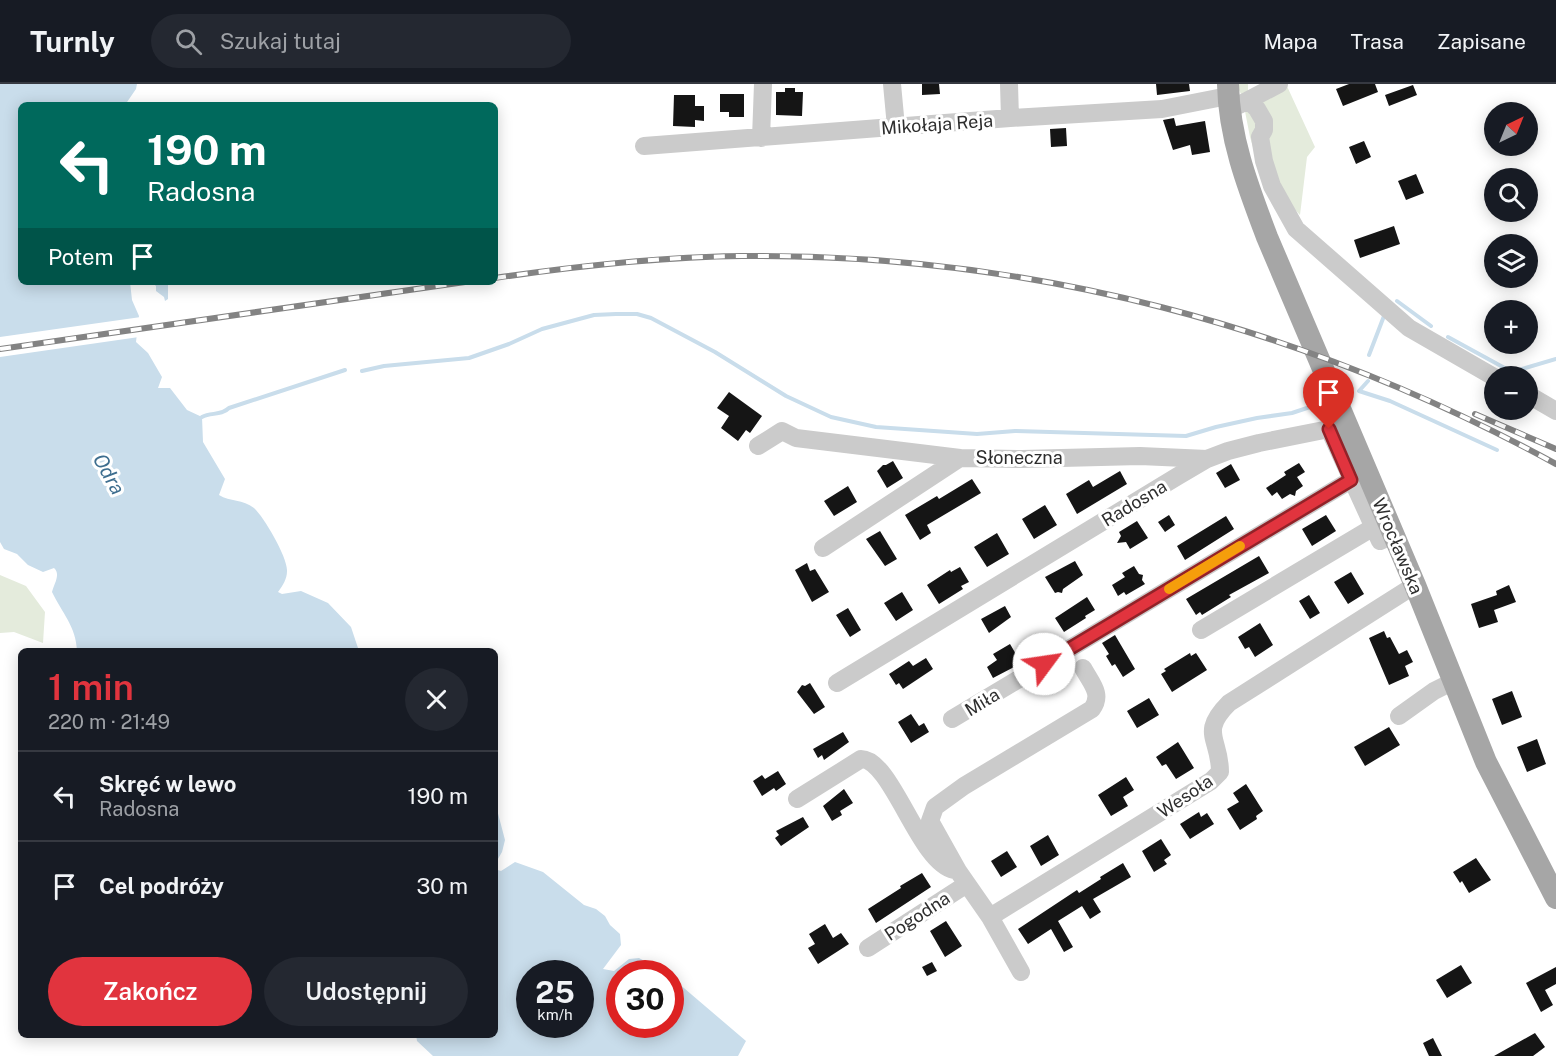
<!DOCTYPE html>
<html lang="pl">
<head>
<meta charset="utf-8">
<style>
	:root { --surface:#171b24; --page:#242831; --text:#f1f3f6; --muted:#9ea1a6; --line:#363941; --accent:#e1343e }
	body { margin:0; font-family:"Public Sans",sans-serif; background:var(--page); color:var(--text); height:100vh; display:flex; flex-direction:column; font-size:22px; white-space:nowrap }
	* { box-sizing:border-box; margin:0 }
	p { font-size:20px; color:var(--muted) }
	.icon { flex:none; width:33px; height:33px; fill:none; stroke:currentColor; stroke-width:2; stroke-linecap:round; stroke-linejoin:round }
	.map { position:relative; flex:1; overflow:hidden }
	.panel { position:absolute; left:18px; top:564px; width:480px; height:390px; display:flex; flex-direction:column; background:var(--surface); border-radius:9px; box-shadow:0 3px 15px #0003 }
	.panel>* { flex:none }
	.hud { position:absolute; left:18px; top:18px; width:480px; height:183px; border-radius:9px; box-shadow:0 3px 15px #0003; background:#00695c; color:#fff; overflow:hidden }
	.needle { width:39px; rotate:43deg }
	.tools { position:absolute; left:1484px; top:18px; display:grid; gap:12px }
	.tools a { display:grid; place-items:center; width:54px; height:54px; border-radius:50%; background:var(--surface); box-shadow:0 3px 15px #0003; font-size:30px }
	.speed { position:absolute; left:516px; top:876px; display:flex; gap:12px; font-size:30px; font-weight:700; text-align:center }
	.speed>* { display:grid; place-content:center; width:78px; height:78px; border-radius:50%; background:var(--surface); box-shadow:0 3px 15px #0003; line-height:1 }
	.speed small { font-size:15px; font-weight:400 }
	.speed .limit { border:9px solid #d22; background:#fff; color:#111 }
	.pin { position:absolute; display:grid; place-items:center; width:51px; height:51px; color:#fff; margin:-62px -26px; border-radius:50% 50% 50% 0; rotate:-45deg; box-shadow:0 0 6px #0007 }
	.pin .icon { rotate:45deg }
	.me { position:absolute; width:66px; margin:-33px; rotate:59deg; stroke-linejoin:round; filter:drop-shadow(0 0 4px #0008) }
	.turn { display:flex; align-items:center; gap:21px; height:126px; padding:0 30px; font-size:27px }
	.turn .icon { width:78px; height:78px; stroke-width:2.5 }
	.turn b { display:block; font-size:42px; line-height:51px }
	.then { display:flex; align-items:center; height:57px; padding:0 30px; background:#0003; gap:12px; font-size:22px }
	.round { display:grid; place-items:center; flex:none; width:63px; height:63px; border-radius:32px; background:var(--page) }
	.head { display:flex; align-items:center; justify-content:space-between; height:102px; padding:0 30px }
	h1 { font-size:36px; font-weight:600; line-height:45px; color:var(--accent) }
	.action { display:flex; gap:12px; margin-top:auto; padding:12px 30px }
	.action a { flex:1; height:69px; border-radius:36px; background:var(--accent); color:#fff; font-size:24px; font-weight:600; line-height:69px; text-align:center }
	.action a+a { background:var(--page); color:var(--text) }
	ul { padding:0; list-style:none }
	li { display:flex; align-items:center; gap:18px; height:90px; padding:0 30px; border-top:2px solid var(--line) }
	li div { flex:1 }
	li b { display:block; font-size:22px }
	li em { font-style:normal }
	header { display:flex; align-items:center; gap:36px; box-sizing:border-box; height:84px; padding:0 30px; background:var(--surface); border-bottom:2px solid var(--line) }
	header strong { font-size:28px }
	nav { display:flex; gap:33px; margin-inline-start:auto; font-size:21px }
	.search { width:420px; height:54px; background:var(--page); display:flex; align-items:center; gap:15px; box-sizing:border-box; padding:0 21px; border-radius:33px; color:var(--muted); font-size:22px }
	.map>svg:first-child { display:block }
</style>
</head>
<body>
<header>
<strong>Turnly</strong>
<div class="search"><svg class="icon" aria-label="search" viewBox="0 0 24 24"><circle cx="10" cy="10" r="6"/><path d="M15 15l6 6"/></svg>Szukaj tutaj</div>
<nav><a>Mapa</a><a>Trasa</a><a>Zapisane</a></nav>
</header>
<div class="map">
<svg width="1556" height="972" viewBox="0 0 1556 972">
	<rect width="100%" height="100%" fill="#fff"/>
	<!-- green -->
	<path fill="#e4ebdc" d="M1236,0H1248V8L1286,0L1315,63L1307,73L1300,131L1261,91L1250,53L1242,12Z
		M0,491L26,502L45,528L43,559L14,548L0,549Z"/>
	<!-- water -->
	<path fill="#c9ddeb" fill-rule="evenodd" d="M0,0H137L136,5L125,21H21V198H130L132,216L139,232L136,258L148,269L162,293L158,304H170L187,326L202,333L203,358L225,395L219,411C230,418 243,415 254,424C264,433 288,474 287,487C287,495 283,501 278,508L282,510L301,507L328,519L351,543L359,567H77C76,542 62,529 52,508C54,500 61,490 54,484L43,488L28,481L17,470L4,465L0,458Z
		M168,198V215L165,217L164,213L156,207V202L153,199Z
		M495,718L505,756L502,768L495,780Z
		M515,778L543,788L584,821L596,825L605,832L610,841L620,850L621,861L603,885L614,887L629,875L639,874L667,889L620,890V940H670L671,893L746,957L738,972H433L417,957L416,951H495V785L501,787ZM530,890H580V940H530Z"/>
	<!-- pier -->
	<path fill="#fff" d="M141,233L139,253L0,273V253Z"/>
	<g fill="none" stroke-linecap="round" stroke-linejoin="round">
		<!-- stream -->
		<path stroke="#c9ddeb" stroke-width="4" d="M1397,217L1431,242
			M1448,253L1512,288L1556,275
			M1369,271L1384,232
			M362,287L384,282L469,274L509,260L542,245L594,231L616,230H637L651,234L715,268L786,312L831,333L876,343L977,350L1015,347L1186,352L1216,343L1257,334L1292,329L1313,322
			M1368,297L1359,307L1390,317L1497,366
			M202,333C211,328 221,332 229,324L345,286"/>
	</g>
	<!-- building -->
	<path fill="#151515" d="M922,0H939L940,10L922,11Z
		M1156,0H1189L1190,7L1157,11Z
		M1349,0H1375L1378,8L1343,22L1336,5Z
		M1413,1L1417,11L1389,22L1385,11Z
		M785,4H795V8H803L802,32L776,31V8H785Z
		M720,10H744V33H729V28H720Z
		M674,11H695V22H704V37L695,36V43L673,42Z
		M1174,34L1176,42L1205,37L1210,68L1192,71L1190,61L1173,66L1163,36Z
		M1066,44L1067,62L1051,63L1050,45Z
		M1364,57L1371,73L1356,80L1349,63Z
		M1416,90L1424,109L1406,116L1398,97Z
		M1394,142L1400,160L1360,174L1354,156Z
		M729,308L762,332L750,349L746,346L738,357L721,344L729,332L717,324Z
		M893,377L903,394L887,404L877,387L883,381H886Z
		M1299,379L1305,388L1297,393L1303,402L1296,407L1295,412L1290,410L1282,415L1277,408L1272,412L1266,404L1286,391L1284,388Z
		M1231,380L1240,396L1225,404L1216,389Z
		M1120,387L1127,400L1077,430L1066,410L1089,396L1093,403Z
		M972,395L981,409L927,441L931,449L920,456L905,431L937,412L939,415Z
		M848,402L857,418L834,432L824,417Z
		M1045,421L1057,441L1034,455L1022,435Z
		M1169,431L1175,441L1165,448L1158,438Z
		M1326,431L1336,447L1312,462L1302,445Z
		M1226,432L1234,445L1185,476L1177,462Z
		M1137,437L1148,454L1130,465L1126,458L1117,459L1121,452L1119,448Z
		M880,447L897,475L885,482L866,455Z
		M997,449L1009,470L987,483L974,463Z
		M1259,472L1269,489L1229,511L1231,513L1202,531L1200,528L1196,531L1186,515Z
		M1075,477L1083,491L1063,505L1062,509L1058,508L1055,509L1045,493Z
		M807,479L810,487L815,485L829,508L812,518L795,486Z
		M1134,482L1139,490L1143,491L1142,496L1145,500L1126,511L1124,508L1118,512L1112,501L1125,493L1122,489Z
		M960,483L969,498L961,502L963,505L939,520L927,501L950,486L951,488Z
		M1351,488L1364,510L1348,520L1334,498Z
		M1509,501L1516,518L1494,526L1498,538L1479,544L1471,520L1497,511L1496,507Z
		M902,508L913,526L896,537L884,519Z
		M1309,511L1320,529L1310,535L1299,517Z
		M1087,513L1095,526L1085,532L1086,534L1064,548L1055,534Z
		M1005,522L1011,533L989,549L981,535Z
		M848,524L861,546L850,553L836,531Z
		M1260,539L1273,561L1255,573L1249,563L1245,565L1238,553Z
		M1384,547L1387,554L1390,553L1399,570L1407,566L1413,578L1405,582L1409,592L1389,601L1369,554Z
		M1115,551L1135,585L1123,593L1115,580L1112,582L1106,572L1109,570L1102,559Z
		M1010,560L1020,577L1015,580L1016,582L993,594L987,583L997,576L993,570Z
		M1190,569L1191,572L1196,569L1207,586L1172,608L1161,590L1166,587L1164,585Z
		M926,574L933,585L903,605L899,599L896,601L889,590L909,577L913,582Z
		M810,599L825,623L814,630L797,608L802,601L805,602Z
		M1512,607L1522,633L1502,641L1492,615Z
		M1149,614L1159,631L1137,644L1127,627Z
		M911,630L919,642L924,639L929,648L911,659L898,638Z
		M1389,643L1400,661L1365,682L1354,663Z
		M843,648L849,658L824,676L822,671L818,674L813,665Z
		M1537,655L1546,680L1527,688L1517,663Z
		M1178,658L1194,684L1176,695L1166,680L1162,682L1156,673Z
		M778,687L786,700L776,707L774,704L762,712L753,697L762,691L765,695Z
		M1126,693L1134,706L1123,713L1128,722L1111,732L1098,711Z
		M1246,700L1263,727L1256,732L1257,735L1240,746L1227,725L1239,718L1233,709Z
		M844,705L853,719L840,727L842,731L832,737L823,722Z
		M1199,728L1201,733L1207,729L1214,740L1190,755L1180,740Z
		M803,733L809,743L781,762L775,754L779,751L776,747Z
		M1048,751L1059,771L1041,782L1030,762Z
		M1161,755L1171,771L1164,776L1167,780L1154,788L1142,767Z
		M1007,767L1017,783L1001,793L991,777Z
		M1476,774L1491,796L1469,809L1462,797L1460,799L1453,788Z
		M1123,779L1131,793L1093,815L1101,828L1090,835L1082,822L1058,837L1073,863L1064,868L1051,845L1028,860L1018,845L1077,806L1079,809L1101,795L1100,793Z
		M922,789L931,803L876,839L868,825L901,804L900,802Z
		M946,837L962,862L945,873L930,847Z
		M825,840L833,854L841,849L849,860L818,880L808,864L815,860L809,850Z
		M932,878L937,887L927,892L922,883Z
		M1461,881L1472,899L1447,914L1436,896Z
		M1556,883V900L1545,906L1553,921L1541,928L1526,899Z
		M1535,949L1545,963L1533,972H1494Z
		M1433,954L1442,972H1429L1423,959Z"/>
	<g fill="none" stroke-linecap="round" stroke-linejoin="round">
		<!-- minor -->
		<path stroke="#cbcbcb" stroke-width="18" d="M892,0L896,43
			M1009,0L1010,34
			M1248,16L1257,25L1264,37V46L1260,53L1264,77L1272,102L1296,145L1409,244L1494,293
			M1239,21L1279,0
			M761,54L763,0
			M644,62L1010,34L1162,25L1228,12
			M1527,310L1556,327
			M758,362L782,347L796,354L960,374
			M823,464L960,374L1022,375L1140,372L1207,375
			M1201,546L1372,444
			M837,599L1178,392L1207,375L1228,367L1259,359L1329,345L1380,457L1393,451
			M1399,632L1434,607L1452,598
			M952,635L1351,396
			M797,715L861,675C892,675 919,779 954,786
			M990,833L958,787L930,737L935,723L964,702L1092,625C1103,610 1091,599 1083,584
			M868,864L967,800
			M1021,888L990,833L1211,697L1220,688C1220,654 1199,649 1229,619L1415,501"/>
		<!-- major -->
		<path stroke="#a6a6a6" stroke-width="22" d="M1228,0C1229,54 1248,103 1267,153L1415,501L1486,678L1556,814"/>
		<!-- rail casing -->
		<g stroke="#838383" stroke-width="6">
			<path id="rail" d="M495,194C577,182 659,173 742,172C1029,169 1306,243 1556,380
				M0,265L465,198
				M1475,330L1556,365"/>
		</g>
		<!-- rail -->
		<use href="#rail" stroke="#fff" stroke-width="4" stroke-dasharray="11" stroke-linecap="butt"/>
	</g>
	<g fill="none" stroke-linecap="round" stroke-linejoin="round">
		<!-- route casing -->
		<g stroke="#922228" stroke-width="15">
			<path id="route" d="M1044,580L1351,396L1329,345"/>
		</g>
		<!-- route -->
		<use href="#route" stroke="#e1343e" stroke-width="10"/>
		<!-- slow -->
		<path stroke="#f59e0b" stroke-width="10" d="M1169,505L1240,462"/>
	</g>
	<g text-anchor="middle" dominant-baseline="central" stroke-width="6" stroke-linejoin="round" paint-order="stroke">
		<!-- street labels -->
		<g font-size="18" fill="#2e2e2e" stroke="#fff">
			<text transform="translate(937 40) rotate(-4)">Mikołaja Reja</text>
			<text x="1019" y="373">Słoneczna</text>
			<text transform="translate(1134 419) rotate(-31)">Radosna</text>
			<text transform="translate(1398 462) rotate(67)">Wrocławska</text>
			<text transform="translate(982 618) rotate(-31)">Miła</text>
			<text transform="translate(1185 712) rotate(-34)">Wesoła</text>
			<text transform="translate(917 832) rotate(-33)">Pogodna</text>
		</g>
		<!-- water labels -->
		<g font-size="20" font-style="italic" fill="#3e6e8f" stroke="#fff">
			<text transform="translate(109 390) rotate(61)">Odra</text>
		</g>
	</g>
</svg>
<div class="tools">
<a><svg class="needle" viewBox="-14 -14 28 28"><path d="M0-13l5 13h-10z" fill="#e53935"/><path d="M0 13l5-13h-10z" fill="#9ea1a6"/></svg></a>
<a><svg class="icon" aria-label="search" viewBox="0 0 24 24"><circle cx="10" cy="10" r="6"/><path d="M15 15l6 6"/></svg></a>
<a><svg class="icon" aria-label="layers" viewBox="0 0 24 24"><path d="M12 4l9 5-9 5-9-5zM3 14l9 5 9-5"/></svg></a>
<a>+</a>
<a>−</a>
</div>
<div class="speed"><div>25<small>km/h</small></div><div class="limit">30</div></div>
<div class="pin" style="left:1329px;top:345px;background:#d93025"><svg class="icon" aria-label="arrive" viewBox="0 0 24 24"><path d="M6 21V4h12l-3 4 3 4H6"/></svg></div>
<svg class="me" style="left:1044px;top:580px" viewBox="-20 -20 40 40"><circle r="19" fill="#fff"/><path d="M0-13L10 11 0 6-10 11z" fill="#e1343e"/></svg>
<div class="hud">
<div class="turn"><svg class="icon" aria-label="left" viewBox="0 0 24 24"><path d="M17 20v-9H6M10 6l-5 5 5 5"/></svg><div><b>190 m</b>Radosna</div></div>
<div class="then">Potem<svg class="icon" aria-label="arrive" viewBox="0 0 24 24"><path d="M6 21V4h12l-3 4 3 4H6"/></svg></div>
</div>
<section class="panel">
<div class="head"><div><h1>1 min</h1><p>220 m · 21:49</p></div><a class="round"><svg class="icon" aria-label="close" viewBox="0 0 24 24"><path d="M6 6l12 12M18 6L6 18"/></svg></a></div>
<ul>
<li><svg class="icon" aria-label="left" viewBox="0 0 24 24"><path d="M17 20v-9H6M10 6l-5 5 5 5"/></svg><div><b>Skręć w lewo</b><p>Radosna</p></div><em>190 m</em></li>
<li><svg class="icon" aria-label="arrive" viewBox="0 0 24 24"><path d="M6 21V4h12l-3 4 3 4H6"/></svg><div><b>Cel podróży</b></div><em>30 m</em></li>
</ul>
<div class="action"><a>Zakończ</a><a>Udostępnij</a></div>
</section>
</div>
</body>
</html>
